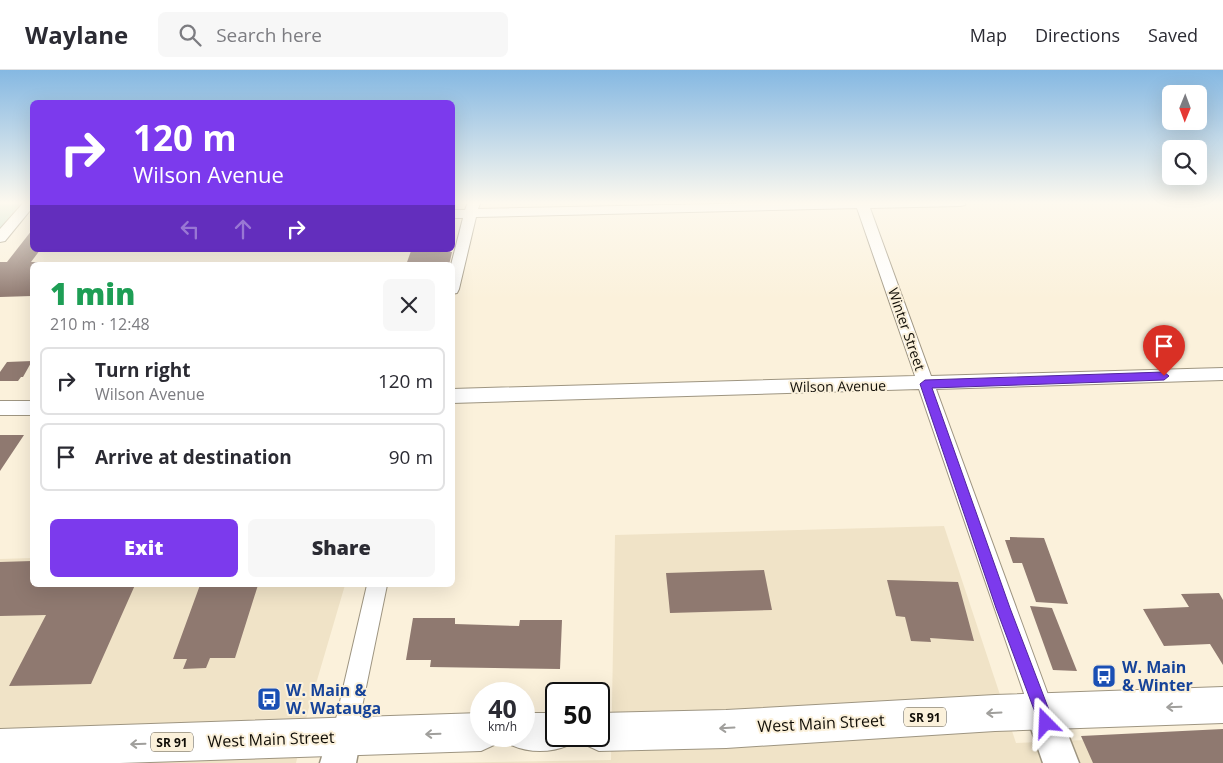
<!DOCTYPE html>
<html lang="en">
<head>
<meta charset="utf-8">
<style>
	:root { --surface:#fff; --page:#f7f7f7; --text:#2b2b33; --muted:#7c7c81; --line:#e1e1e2; --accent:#7c3aed }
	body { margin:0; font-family:"Open Sans",sans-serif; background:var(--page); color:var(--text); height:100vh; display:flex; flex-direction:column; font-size:19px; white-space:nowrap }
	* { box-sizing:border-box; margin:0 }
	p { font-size:16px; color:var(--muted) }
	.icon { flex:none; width:28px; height:28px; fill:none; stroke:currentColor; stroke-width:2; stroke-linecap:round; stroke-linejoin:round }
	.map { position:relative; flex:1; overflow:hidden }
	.side { position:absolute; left:30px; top:192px; width:425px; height:325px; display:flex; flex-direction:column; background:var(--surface); border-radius:8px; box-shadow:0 5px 20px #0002 }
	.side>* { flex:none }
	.guide { position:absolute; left:30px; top:30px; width:425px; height:152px; border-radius:8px; box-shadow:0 5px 20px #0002; background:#7c3aed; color:#fff; overflow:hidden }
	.needle { width:32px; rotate:181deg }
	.tools { position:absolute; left:1162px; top:15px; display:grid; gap:10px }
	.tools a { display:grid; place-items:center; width:45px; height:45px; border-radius:8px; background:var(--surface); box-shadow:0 5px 20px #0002; font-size:25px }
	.speed { position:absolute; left:470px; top:612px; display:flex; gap:10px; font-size:25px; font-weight:700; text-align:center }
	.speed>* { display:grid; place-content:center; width:65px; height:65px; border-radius:50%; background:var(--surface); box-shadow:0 5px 20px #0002; line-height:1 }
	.speed small { font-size:12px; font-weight:400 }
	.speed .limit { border:2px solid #111; border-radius:8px; background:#fff; color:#111 }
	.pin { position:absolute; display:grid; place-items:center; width:42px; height:42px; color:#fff; margin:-51px -21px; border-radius:50% 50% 50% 0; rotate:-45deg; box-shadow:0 0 5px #0007 }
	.pin .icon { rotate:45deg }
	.me { position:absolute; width:55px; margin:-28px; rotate:339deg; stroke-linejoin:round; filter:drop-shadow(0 0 4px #0008) }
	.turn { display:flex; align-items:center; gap:18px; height:105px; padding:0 20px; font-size:22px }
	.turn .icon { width:65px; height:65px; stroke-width:2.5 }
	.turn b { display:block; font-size:35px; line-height:42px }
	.lanes { display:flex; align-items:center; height:48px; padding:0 20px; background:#0003; justify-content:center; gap:25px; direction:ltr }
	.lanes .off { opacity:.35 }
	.round { display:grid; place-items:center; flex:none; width:52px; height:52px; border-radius:8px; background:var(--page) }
	.summary { display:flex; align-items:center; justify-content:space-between; height:85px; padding:0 20px }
	h1 { font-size:30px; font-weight:800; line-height:38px; color:#1e9e55 }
	.action { display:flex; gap:10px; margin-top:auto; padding:10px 20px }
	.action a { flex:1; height:58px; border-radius:8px; background:var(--accent); color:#fff; font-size:20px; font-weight:800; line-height:58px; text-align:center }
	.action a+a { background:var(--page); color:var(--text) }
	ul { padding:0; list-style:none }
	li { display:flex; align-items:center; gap:15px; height:68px; margin:0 10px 8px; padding:0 10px; border:2px solid var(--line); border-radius:8px }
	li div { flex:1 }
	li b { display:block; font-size:19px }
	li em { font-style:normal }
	header { display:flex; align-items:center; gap:30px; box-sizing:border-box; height:70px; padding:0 25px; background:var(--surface); border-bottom:1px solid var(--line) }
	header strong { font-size:24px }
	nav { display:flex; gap:28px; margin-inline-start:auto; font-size:18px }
	.search { width:350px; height:45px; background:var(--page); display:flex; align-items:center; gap:12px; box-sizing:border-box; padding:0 18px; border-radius:8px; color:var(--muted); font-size:19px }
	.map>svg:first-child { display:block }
</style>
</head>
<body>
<header>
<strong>Waylane</strong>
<div class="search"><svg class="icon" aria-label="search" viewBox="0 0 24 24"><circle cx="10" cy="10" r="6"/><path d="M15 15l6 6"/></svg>Search here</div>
<nav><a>Map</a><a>Directions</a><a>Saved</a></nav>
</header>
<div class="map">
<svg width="1223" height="693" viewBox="0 0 1223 693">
	<rect width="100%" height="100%" fill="#fbf1db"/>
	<!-- built -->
	<path fill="#f0e3c7" d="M944,456L1016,673L1223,664V693H430L611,690L615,465Z
		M32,488V515H345L308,641L296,693H0V489Z"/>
	<!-- green -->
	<path fill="#c4ddcb" d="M0,132H22L0,158Z"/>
	<!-- building -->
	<path fill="#8f7970" d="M32,160V180H40L31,192H41L38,195H32V226L0,227V192H7Z
		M411,181L452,182L449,195H406Z
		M32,291L23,307H21L18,311H0V302L7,292Z
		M0,365H24L0,401Z
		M1010,467L1044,468L1068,534L1036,532L1022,493H1013L1005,470H1010Z
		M32,491V515H135L91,614L9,616L46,545L0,546V492Z
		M764,500L772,540L670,543L666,503Z
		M887,510L958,512L974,571L930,568L931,572L911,571L905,547L896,546Z
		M200,515H258L235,588H210L206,598L183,599L187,589H173Z
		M1219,523L1223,530V595L1210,574L1164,576L1143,539L1189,537L1181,524Z
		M1030,536L1052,538L1077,601L1053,600Z
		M413,548H455V554L519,556L520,550H562L560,599L430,597L431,590H406Z
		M1223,659V693H1093L1081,666Z"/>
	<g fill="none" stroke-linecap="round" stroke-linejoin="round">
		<!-- street casing -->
		<g stroke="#9e9581" stroke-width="2">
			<path id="street" d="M24,132H32V138L5,171L0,172V159Z
				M468,132H478L480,134L478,139L806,132H966L965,135L960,136L870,138L931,306L1223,298V310L936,319L1054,641L1050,649L1042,653L1034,649L1030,641L919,319L452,333V319L915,306L857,138L476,147L459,219L457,223L452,224V195H451L463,148H452V140H465Z
				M0,331H32V345H0Z
				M367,515H387L356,666L352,674L344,678L336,674L332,666Z"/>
		</g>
		<!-- secondary casing -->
		<g stroke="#9e9581" stroke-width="3">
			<path id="secondary" d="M1042,624L1054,629L1079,693H1043L1025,641L1030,629Z
				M344,649L356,654L361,666L356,693H320L332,654Z"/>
		</g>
		<!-- primary casing -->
		<g stroke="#9e9581" stroke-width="2">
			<path id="primary" d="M1223,617V653L995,661L726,678L599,681L586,675L582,666H599V643L726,640L995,625Z
				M481,643V666H498L494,675L481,681L120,693H0V659Z
				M524,643H556V666H573L569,675C550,683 530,683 511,675L507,666H524Z"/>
		</g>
		<!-- street -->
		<use href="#street" fill="#fff" fill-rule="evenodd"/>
		<!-- secondary -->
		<use href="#secondary" fill="#fff" fill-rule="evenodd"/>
		<!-- primary -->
		<use href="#primary" fill="#fff" fill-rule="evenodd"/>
	</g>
	<!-- one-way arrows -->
	<defs><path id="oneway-shaft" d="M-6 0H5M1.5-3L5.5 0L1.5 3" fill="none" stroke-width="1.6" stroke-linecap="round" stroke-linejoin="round" transform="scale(1.25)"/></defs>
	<g stroke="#a09f9c">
		<use href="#oneway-shaft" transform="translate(1174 637) rotate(178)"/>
		<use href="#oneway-shaft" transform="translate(994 643) rotate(177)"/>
		<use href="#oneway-shaft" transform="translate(727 658) rotate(177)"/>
		<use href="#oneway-shaft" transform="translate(433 664) rotate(178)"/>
		<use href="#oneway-shaft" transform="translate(138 674) rotate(178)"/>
	</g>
	<!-- sky -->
	<linearGradient id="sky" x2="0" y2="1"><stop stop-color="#85b8e2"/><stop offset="0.58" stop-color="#fdf9ef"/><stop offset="1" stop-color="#fdf9ef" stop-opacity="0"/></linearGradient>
	<rect width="1223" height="229" fill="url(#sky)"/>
	<!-- route -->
	<path fill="#7c3aed" stroke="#51269a" d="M1164,302L1169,306L1164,310L932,318L1010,538L1054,653L1052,658L1046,661L1041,658L1039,653L996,538L920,314L925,310Z"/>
	<!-- icons -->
	<defs>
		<g id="bus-square" transform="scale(1.25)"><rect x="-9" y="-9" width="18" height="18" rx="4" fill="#1a4fb4" stroke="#fbf1db"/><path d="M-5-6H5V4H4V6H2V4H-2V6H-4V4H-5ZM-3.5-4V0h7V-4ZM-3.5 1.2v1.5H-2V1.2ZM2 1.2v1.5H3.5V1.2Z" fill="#fff"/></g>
	</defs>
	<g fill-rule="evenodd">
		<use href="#bus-square" x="1104" y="606"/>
		<use href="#bus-square" x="269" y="629"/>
	</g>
	<g text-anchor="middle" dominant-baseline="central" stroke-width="4" stroke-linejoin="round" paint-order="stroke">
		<!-- shield labels -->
		<g fill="#fbf1db" stroke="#575247" stroke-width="1">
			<rect x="904" y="637.5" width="42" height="19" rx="4"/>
			<rect x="151" y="662.5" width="42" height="19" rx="4"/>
		</g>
		<g font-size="12" font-weight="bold" fill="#110e07">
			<text x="925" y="647">SR 91</text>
			<text x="172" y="672">SR 91</text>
		</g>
		<!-- street labels -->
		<g font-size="14" fill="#110e07" stroke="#fbf1db">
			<text transform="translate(907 259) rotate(71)">Winter Street</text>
			<text transform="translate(838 316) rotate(-1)">Wilson Avenue</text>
		</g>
		<!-- near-transit labels -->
		<g font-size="16" font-weight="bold" fill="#164399" stroke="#fbf1db" text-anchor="start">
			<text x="1122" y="597">W. Main<tspan x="1122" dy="18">&amp; Winter</tspan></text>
			<text x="286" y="620">W. Main &amp;<tspan x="286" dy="18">W. Watauga</tspan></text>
		</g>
		<!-- near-street labels -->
		<g font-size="16" fill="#110e07" stroke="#fbf1db">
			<text transform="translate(821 653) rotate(-3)">West Main Street</text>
			<text transform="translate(271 669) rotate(-2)">West Main Street</text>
		</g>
	</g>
</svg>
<div class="tools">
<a><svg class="needle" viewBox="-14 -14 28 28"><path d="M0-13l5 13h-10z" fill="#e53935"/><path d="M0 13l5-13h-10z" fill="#7c7c81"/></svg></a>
<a><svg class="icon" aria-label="search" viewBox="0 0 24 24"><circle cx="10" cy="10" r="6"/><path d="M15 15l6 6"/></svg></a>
</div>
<div class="speed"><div>40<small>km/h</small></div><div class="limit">50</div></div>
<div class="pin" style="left:1164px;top:306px;background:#d93025"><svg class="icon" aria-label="arrive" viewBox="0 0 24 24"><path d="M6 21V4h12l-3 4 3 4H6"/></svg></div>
<svg class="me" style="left:1046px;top:653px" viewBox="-20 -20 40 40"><path d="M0-17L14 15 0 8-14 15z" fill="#7c3aed" stroke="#fff" stroke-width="4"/></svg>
<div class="guide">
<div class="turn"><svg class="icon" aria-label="right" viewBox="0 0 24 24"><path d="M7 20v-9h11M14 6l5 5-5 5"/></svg><div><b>120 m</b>Wilson Avenue</div></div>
<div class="lanes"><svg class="icon off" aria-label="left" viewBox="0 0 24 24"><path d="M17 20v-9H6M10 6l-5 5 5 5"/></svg><svg class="icon off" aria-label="ahead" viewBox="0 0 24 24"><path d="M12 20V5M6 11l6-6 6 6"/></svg><svg class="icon" aria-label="right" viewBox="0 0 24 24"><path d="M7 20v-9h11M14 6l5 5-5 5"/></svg></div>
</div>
<section class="side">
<div class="summary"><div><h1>1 min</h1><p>210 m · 12:48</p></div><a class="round"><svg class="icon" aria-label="close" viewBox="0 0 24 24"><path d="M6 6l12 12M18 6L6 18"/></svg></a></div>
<ul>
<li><svg class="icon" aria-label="right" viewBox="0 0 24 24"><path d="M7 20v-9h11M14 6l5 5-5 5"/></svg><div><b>Turn right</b><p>Wilson Avenue</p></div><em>120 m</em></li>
<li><svg class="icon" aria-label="arrive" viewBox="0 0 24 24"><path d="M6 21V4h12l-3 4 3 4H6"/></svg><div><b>Arrive at destination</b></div><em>90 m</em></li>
</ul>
<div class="action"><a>Exit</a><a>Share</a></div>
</section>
</div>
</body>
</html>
